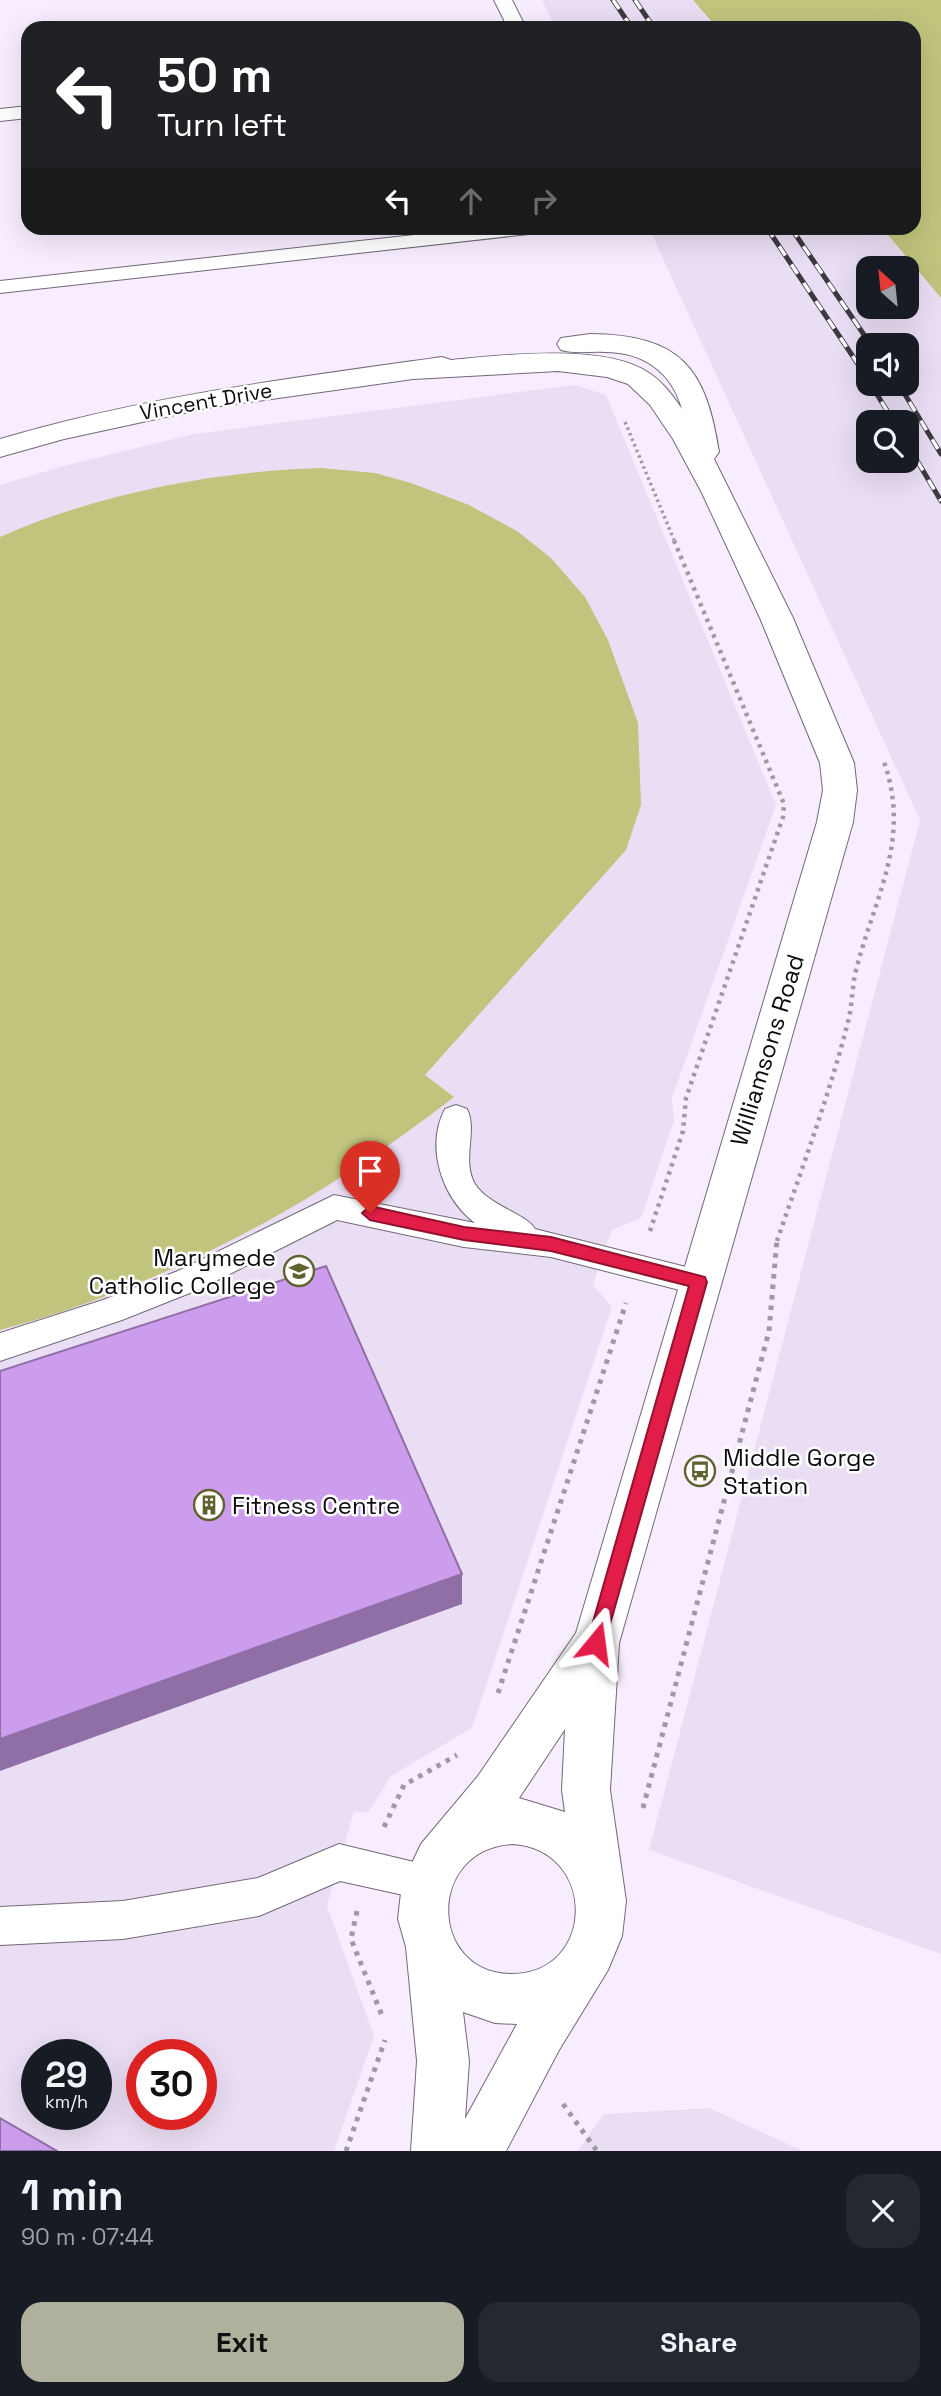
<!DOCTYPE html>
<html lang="en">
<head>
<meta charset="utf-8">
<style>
	:root { --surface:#171b24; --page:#242831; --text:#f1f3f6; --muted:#9ea1a6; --accent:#afb19c }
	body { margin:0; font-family:"Space Grotesk",sans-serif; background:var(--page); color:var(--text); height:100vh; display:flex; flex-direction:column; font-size:26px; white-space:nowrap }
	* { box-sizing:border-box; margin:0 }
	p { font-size:23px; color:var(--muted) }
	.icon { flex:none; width:38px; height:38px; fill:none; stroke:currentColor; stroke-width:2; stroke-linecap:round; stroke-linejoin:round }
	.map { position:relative; height:2151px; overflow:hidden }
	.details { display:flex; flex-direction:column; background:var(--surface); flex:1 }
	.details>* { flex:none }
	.guide { position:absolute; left:21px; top:21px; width:900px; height:214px; border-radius:21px; box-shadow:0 7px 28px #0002; background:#202124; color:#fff; overflow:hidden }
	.needle { width:46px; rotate:333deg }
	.tools { position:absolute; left:856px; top:256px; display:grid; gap:14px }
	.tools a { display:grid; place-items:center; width:63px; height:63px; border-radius:14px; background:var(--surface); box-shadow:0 7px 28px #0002; font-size:35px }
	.speed { position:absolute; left:21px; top:2039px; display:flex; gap:14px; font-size:35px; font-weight:700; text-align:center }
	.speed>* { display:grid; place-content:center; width:91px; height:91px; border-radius:50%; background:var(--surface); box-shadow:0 7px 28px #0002; line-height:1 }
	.speed small { font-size:18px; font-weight:400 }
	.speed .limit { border:10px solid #d22; background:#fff; color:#111 }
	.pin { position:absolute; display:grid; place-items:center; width:60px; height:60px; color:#fff; margin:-72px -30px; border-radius:50% 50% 50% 0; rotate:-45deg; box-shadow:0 0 7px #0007 }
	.pin .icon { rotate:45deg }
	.me { position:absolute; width:77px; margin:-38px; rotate:16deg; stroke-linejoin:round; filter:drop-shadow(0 0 5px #0008) }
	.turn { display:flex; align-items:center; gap:24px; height:147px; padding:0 21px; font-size:32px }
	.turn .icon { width:91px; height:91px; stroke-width:2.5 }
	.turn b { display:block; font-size:49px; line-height:60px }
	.lanes { display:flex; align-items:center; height:66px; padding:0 21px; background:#0003; justify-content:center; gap:35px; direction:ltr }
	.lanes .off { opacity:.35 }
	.round { display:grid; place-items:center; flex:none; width:74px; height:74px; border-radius:21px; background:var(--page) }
	.overview { display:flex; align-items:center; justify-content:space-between; height:119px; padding:0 21px }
	h1 { font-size:42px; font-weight:700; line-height:52px }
	.action { display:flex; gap:14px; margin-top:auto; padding:14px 21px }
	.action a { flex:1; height:80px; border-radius:21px; background:var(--accent); color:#111; font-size:28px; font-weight:700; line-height:80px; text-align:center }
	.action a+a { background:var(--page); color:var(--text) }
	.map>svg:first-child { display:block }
</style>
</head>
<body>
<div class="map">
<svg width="941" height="2151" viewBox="0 0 941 2151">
	<rect width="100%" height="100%" fill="#f7edfe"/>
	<!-- built -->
	<path fill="#eadef4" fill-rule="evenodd" d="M542,0H693L717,28H555Z
		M649,228H882L941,298V1954L649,1850L920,820ZM868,268H906V306H868ZM868,345H906V383H868ZM868,422H906V460H868Z
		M575,385L606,395L776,805L672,1098L674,1121L641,1218L612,1230L602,1256L593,1285L612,1307L472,1728L391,1776L368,1813L354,1811L327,1906L374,2036L334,2151H0V485L67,465L194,434ZM37,2054H96V2114H37ZM142,2054H201V2114H142Z
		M709,2108L803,2151H577L604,2114Z"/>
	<!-- green -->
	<path fill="#c1c47d" d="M693,0H941V298L882,228H914V28H717Z
		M321,468L375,473L411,483L469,505L517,531L551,558L585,597L608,640L638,723L641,805L626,850L425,1075L454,1097C318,1203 168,1285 0,1330V537C96,494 216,471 321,468Z"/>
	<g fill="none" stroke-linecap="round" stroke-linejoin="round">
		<!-- service casing -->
		<g stroke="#726978" stroke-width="2">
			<path id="service" d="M494,0H512L526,28H508Z
				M28,106V118L0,121V109Z
				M477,228H539L529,234L0,293V281Z
				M456,1105L467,1109C478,1131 461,1160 475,1184C489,1206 527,1214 535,1229L710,1273L715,1282L710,1291L699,1295L551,1257L464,1247L337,1220L200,1289L122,1320L0,1361V1333L103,1300L178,1271L334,1195L475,1223C442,1198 425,1147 445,1109Z
				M339,1844L439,1868L445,1881L439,1894L426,1900L340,1881L259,1916L123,1939L0,1945V1907L123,1901L258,1878Z"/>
		</g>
		<!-- minor casing -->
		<g stroke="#726978" stroke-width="2">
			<path id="minor" d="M590,334C680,335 706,367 719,452L714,459L793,618L854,763L857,790L853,822L619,1643L610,1790L626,1901L622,1936L608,1970L559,2050L506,2151H411L417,2061L406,1947L398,1919L402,1884L421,1844L478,1776L576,1633L817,822L823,790L820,763L760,618L702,493L673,439L650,405L628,384L607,377L558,371L413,379L207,408L64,439L0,457V439C145,396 293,378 442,357L451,360C502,355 606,343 649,373C663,382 673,396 682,409C672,372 643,352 605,352C590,351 575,354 561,350L557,344L561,338ZM565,1729L562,1790L565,1812L519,1798ZM512,1844C598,1849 596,1974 512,1974C428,1974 426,1849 512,1844ZM463,2012L495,2023L517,2024L465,2119L469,2061Z"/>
		</g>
		<!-- path-far2 -->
		<path stroke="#a099a5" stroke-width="3.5" stroke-dasharray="2.5 3.5" stroke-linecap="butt" d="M625,422L674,540"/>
		<!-- path-far1 -->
		<path stroke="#a099a5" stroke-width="4.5" stroke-dasharray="3.5 5" stroke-linecap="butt" d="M650,1231L683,1131L686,1098L783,817L784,804L673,538
			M777,1241C802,1168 829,1096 848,1022C852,1006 852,990 855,974C873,900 912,841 884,762"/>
		<!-- path -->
		<path stroke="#a099a5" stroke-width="5" stroke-dasharray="4.5 6" stroke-linecap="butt" d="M498,1693L626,1303
			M643,1808L769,1331L777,1239
			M384,1827L404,1785L457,1755
			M357,1911L351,1939L383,2018
			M563,2104L597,2151
			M346,2151L385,2040"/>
		<!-- service -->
		<use href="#service" fill="#fff" fill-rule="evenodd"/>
		<!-- minor -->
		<use href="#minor" fill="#fff" fill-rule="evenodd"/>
		<!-- rail casing -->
		<g stroke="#3e3941" stroke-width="5">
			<path id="rail" d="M613,0L632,28
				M635,0L654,28
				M767,228L868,379
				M791,228L871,345
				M870,383L894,422
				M898,383L941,454
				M906,442L941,501"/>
		</g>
		<!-- rail -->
		<use href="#rail" stroke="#fefefe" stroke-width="3.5" stroke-dasharray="11" stroke-linecap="butt"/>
	</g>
	<!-- shaded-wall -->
	<path fill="#906ea6" d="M462,1574V1604L0,1771V1739Z"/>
	<!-- building -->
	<path fill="#cd9ded" stroke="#906ea6" stroke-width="2" d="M326,1266L462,1574L0,1739V1371Z
		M0,2118L57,2151H0Z"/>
	<!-- route -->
	<path fill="#e11d48" stroke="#92132f" stroke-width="2" d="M370,1206L464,1227L551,1237L705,1277L707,1282L603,1649L596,1652L589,1649L587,1643L689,1286L551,1251L464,1240L370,1220L362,1213Z"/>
	<!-- icons -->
	<defs>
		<g id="school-ring" transform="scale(1.575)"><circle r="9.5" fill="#fefefe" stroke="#5f612e" stroke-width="1.5"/><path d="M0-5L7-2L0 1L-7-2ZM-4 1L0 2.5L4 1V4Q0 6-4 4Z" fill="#5f612e"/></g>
		<g id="bus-ring" transform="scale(1.575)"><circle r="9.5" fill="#fefefe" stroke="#5f612e" stroke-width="1.5"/><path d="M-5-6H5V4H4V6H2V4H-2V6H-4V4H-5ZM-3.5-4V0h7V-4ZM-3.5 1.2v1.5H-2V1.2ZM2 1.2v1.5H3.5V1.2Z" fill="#5f612e"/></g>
		<g id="building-ring" transform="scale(1.575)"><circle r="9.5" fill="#fefefe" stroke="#5f612e" stroke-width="1.5"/><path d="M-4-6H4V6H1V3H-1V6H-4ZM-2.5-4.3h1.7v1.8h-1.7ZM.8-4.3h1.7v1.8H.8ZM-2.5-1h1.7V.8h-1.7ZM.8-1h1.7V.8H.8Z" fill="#5f612e"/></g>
	</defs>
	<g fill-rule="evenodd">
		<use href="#school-ring" x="299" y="1271"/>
		<use href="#bus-ring" x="700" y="1471"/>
		<use href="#building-ring" x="209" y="1505"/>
	</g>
	<g text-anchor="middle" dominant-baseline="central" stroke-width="5" stroke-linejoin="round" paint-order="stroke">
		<!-- far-street labels -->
		<g font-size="21" fill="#0e0b10" stroke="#fefefe">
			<text transform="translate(206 401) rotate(-10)">Vincent Drive</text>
		</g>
		<!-- street labels -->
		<g font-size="24" fill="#0e0b10" stroke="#fefefe">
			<text transform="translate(767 1050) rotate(-73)">Williamsons Road</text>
		</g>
		<!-- poi labels -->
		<g font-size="24" fill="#0e0b10" stroke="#fefefe" text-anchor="start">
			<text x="276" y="1257" text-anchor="end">Marymede<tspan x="276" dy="28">Catholic College</tspan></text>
			<text x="723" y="1457">Middle Gorge<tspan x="723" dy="28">Station</tspan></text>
			<text x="232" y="1505">Fitness Centre</text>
		</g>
	</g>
</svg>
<div class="tools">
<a><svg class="needle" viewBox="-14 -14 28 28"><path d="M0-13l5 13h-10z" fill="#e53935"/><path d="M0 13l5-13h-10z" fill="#9ea1a6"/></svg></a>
<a><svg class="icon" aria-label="sound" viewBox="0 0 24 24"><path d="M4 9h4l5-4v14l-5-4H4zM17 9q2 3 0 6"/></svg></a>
<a><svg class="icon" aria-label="search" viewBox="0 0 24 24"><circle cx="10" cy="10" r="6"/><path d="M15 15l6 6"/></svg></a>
</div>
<div class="speed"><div>29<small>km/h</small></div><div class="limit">30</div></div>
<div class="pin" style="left:370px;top:1213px;background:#d93025"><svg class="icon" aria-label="arrive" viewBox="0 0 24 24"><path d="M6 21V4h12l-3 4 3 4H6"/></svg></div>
<svg class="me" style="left:596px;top:1643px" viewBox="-20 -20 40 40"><path d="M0-17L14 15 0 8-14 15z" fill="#e11d48" stroke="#fff" stroke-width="4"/></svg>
<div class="guide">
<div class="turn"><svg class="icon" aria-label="left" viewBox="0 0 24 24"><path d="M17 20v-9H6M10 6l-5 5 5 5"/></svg><div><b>50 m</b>Turn left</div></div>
<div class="lanes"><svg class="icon" aria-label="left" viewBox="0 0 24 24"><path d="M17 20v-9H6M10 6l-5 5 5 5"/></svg><svg class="icon off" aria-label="ahead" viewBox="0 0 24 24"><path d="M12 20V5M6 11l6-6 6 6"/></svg><svg class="icon off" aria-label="right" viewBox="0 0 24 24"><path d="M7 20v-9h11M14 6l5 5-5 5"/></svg></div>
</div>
</div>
<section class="details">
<div class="overview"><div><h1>1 min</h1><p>90 m · 07:44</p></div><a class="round"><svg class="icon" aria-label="close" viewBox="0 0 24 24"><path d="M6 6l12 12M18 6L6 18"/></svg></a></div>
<div class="action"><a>Exit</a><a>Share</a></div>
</section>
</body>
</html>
